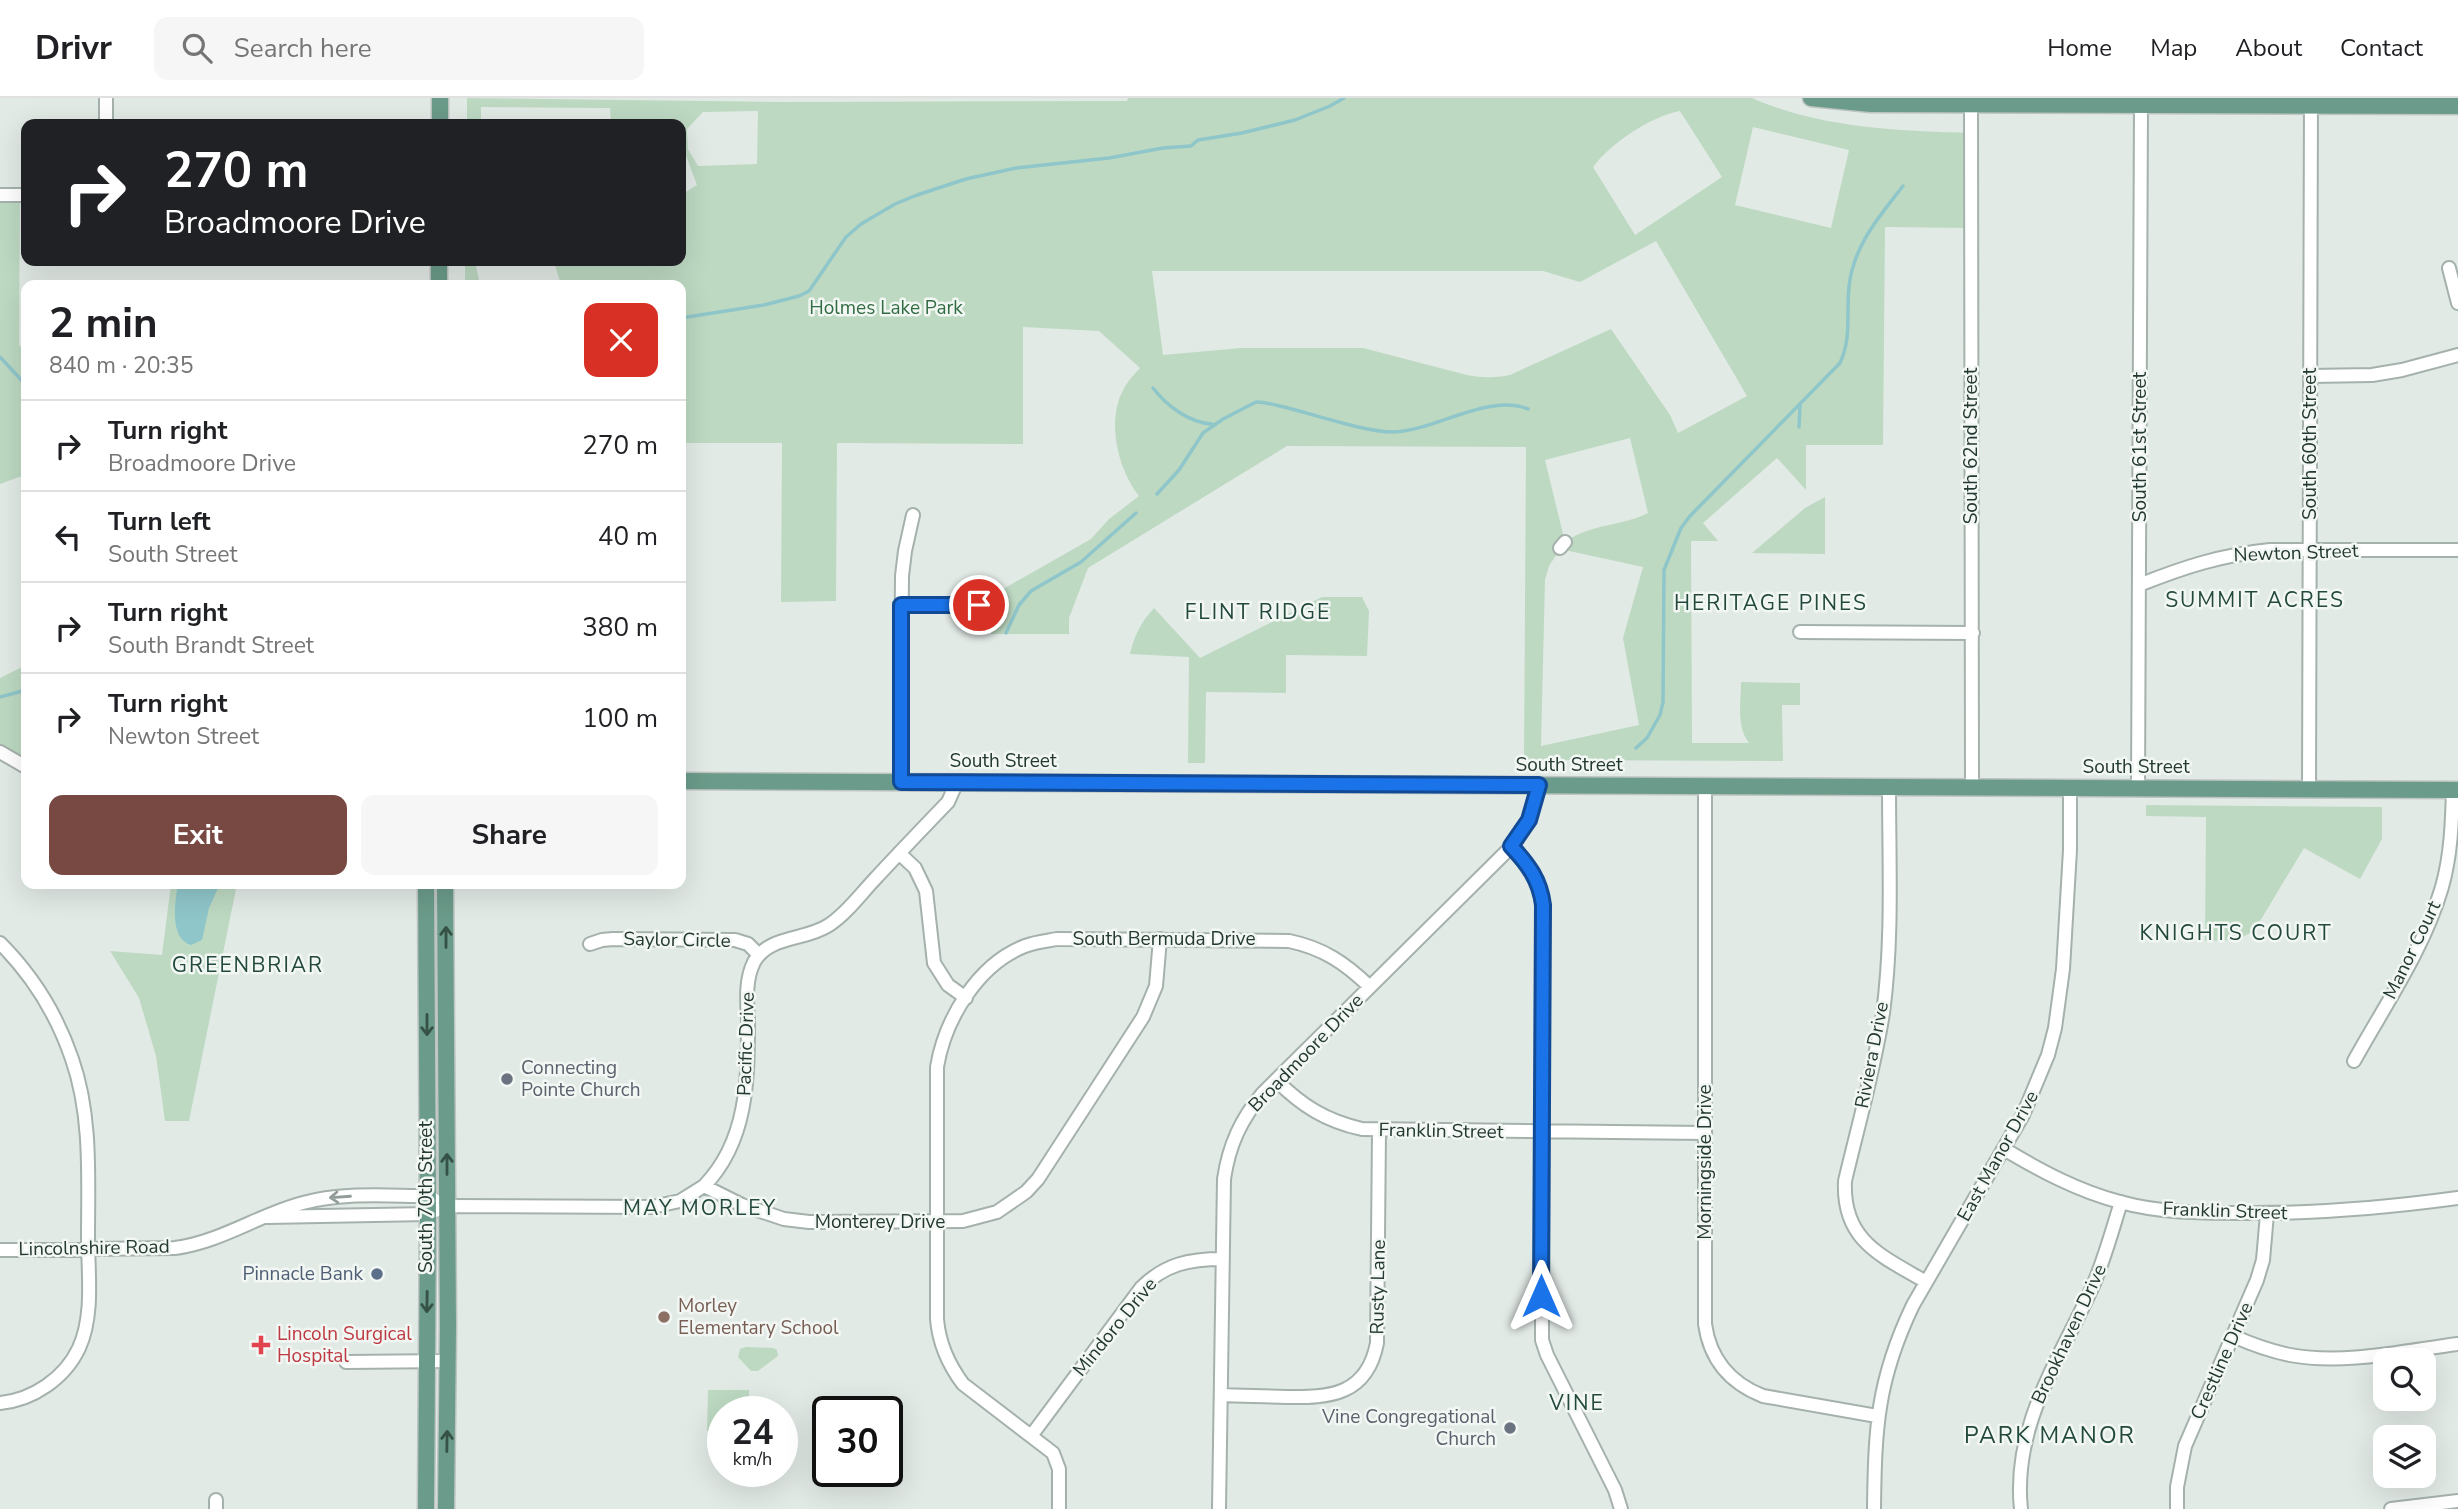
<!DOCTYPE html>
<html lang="en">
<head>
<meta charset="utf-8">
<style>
	:root { --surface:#fff; --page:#f6f6f6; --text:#202124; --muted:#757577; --line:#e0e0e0; --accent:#784942 }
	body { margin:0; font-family:"Nunito Sans",sans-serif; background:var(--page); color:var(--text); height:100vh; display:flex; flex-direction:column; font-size:26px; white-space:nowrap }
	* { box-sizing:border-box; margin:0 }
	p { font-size:23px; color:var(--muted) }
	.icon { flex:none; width:38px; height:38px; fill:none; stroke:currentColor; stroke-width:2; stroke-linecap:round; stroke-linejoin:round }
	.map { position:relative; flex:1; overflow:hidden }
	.details { position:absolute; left:21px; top:182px; width:665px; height:609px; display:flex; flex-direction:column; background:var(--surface); border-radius:14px; box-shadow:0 7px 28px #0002 }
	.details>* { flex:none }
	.top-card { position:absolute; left:21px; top:21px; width:665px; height:147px; border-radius:14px; box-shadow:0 7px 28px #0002; background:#202124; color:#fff; overflow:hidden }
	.controls { position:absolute; left:2373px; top:1250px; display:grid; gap:14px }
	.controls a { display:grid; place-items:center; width:63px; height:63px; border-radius:14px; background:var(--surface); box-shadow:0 7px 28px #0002; font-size:35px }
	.speed { position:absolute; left:707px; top:1298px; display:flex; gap:14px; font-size:35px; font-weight:700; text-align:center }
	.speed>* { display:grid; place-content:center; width:91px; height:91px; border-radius:50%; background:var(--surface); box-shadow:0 7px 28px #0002; line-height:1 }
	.speed small { font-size:18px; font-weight:400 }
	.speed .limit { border:4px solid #111; border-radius:10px; background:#fff; color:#111 }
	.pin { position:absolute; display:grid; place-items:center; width:60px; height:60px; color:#fff; margin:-30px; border:4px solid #fff; border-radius:50%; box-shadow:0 2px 7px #0007 }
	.me { position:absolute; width:77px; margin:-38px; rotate:0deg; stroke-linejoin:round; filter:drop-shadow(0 0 5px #0008) }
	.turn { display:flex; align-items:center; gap:24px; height:147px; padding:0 28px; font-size:32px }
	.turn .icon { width:91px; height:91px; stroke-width:2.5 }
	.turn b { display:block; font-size:49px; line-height:60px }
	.round { display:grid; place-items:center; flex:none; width:74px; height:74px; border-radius:14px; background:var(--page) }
	.head { display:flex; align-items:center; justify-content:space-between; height:119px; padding:0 28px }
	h1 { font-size:42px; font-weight:700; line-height:52px }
	.button { display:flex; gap:14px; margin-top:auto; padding:14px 28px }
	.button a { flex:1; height:80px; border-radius:14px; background:var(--accent); color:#fff; font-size:28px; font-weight:700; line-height:80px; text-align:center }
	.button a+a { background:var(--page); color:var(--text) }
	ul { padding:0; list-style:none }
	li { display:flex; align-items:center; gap:21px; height:91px; padding:0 28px; border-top:2px solid var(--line) }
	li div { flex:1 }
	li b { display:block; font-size:26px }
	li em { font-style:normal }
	header { display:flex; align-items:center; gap:42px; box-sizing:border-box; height:98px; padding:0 35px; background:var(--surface); border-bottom:2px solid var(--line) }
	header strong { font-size:33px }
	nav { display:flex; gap:38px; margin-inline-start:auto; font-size:24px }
	.search { width:490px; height:63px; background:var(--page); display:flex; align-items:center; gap:18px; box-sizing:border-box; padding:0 24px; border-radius:14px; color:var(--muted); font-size:26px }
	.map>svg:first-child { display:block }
</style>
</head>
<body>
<header>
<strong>Drivr</strong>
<div class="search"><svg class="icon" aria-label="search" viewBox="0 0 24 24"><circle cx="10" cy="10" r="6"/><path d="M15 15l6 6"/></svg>Search here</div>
<nav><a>Home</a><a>Map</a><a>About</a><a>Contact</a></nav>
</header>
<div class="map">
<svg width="2458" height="1411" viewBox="0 0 2458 1411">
	<rect width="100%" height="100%" fill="#e2eae6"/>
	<!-- green -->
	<path fill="#bdd9c2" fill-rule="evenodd" d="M467,0L782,4L1127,3L1128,0H1752C1820,30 1898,33 1971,35V130L1885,129L1883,347H1806V392L1777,360L1703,425L1718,443H1691L1692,645H1749C1736,628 1741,604 1741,584L1800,585V607H1782L1783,663L1524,662L1526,349L1287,348L1088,470L1069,520V536H991V498L1091,441L1109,421L1139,398C1117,370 1105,319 1126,287C1130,280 1136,275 1140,270L1099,233L1023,229V346L837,345L836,503L781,504L782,345H681V187H561L555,167L562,163H681V97L697,87L682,47L686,32L681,34V26H611L610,10L481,9V26H467ZM758,13L757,66L698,68L688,51L687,31L703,14ZM1680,13L1722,79L1635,137L1593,69C1610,46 1651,18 1680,13ZM1753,29L1849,52L1831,130L1735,107ZM1656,143L1747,298L1678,335L1670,317L1611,231L1510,277C1495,280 1482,280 1467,277L1363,250H1241L1163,257L1152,173H1543L1580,184ZM1630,340L1648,415C1620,429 1592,425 1565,444L1545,362ZM1560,451L1643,469L1623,540L1639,627L1541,648L1545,482L1549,468Z
		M0,97H20L19,247L26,255V380L19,379L0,386Z
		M465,163H475L480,187H465Z
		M1825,399V456L1752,455L1805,410Z
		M1322,499H1362L1369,513L1367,558L1286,557V595L1206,594L1205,665H1188L1189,559L1130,556C1134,538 1141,524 1154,510L1200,560Z
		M26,567V669L0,654V580Z
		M2146,707L2382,709V741L2360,781L2304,750L2254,833L2237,842L2205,843L2206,719L2146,718Z
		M171,786H237L189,1023H165L156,958L139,900L110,853L162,857Z
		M746,1249L773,1250L777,1252L778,1258L758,1273H751L738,1259L740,1251Z
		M708,1292H749V1314H723V1333H707Z"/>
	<!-- water -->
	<path fill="#8fc6ca" d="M178,786H220L209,810L202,842L191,847C169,841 175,803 178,786Z"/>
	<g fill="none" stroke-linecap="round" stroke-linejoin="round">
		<!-- stream -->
		<path stroke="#8fc6ca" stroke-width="3.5" d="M681,220L764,207L799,198L809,193L846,139L861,126L895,106L917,97L966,81L1016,70L1109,60L1163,50L1191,48L1198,42L1242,35L1295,22L1330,8L1344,0
			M0,259L26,287
			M1153,290C1166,307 1189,325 1212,326
			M1799,329L1800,307
			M1157,396L1179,372L1203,335L1223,321L1256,304C1267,304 1278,308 1288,310C1316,317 1365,334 1393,334C1435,333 1487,295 1528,311
			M1006,535L1019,507L1031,493L1081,464L1136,415
			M0,599L26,592
			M1636,650L1647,640L1660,617L1663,604L1664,472L1681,430L1690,418L1840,265C1852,239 1846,216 1849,189C1853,148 1879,119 1903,88"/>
		<!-- minor casing -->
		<g stroke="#a5b1ac" stroke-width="16">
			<path id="minor" d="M1971,6L1972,689
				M106,26V0
				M0,97H26
				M2449,170L2458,205
				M2310,278L2372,277L2402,272L2458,257
				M1560,450L1565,444
				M2139,487C2184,469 2221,457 2270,452H2458
				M900,507H979
				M1800,534L1973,535
				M0,654L26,669
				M900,684L902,478L905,453L913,417
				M1705,688V1226C1710,1262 1730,1285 1763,1298L1877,1318
				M1889,689C1889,764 1893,841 1883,915C1874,972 1858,1028 1845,1083C1842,1143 1882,1158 1926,1184
				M2138,691L2141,7
				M2309,691L2311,0
				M1511,749C1528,766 1539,782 1543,807L1542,1242L1547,1257L1615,1392L1621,1411
				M899,755L915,770L926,793L934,865L948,887L966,900
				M0,845C33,878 57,917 72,961C92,1018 88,1080 88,1140C88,1176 94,1217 79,1250C65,1280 33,1302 0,1305
				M590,846L602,842L613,841L735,842L748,846L759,857
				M2354,963C2385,907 2424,851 2442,789C2451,757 2452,725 2453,692
				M1276,982C1302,1008 1326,1023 1362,1031L1705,1035
				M2004,1051C2041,1073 2078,1093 2120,1104C2160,1115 2200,1115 2241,1115C2315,1116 2384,1110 2458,1100
				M704,1088C748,1043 748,981 748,922C747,903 745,882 754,864C769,837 805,843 829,827C846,816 860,797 874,782C898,756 923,730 948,704L957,684
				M267,1119L428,1116L447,1108L652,1109L680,1103L704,1088L742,1107L784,1121L809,1124L963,1123L997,1114L1026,1094L1038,1081L1143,919L1156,888L1160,841
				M0,1152L175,1150C221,1144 260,1116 303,1105C343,1094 387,1098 428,1098L434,1101
				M2233,1238C2251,1246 2270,1253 2290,1257C2344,1267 2404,1253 2458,1246
				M346,1264L448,1263
				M1221,1297C1242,1298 1264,1298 1286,1299C1330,1300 1367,1297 1377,1245L1379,1033
				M1031,1338L1141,1190C1165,1166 1189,1161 1223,1161
				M216,1402V1411
				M1059,1411V1371L1053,1355L963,1286C948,1266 939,1246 937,1221V969C945,921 978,866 1025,848C1035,844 1046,843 1057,841L1289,843C1323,850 1345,865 1370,889
				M1219,1411L1224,1081C1229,1047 1241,1021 1263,995L1511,749L1529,722L1539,687
				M1874,1411C1875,1330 1877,1282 1913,1207L2023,1017L2048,957L2055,930L2063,871L2070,752V690
				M2021,1411C2012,1329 2059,1262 2092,1190C2104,1163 2112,1133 2121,1104
				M2177,1411V1389L2185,1348L2257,1182L2263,1162L2267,1116
				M2391,1411L2458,1403"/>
		</g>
		<!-- major casing -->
		<g stroke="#bdc4c1" stroke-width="19">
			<path id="major" d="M1811,0L1871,6L2458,8
				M440,26V0
				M439,187V163
				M681,683L2458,692
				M445,786L448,1229L446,1411
				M426,1411L428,1116L426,786"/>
		</g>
		<!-- minor -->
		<use href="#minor" stroke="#fff" stroke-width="12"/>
		<!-- major -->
		<use href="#major" stroke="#6b9b8a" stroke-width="16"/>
	</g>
	<!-- one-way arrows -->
	<defs><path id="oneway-shaft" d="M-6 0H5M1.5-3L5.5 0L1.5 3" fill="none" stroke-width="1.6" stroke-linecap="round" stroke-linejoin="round" transform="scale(1.75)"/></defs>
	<g stroke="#365247">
		<use href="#oneway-shaft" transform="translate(446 839) rotate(-90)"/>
		<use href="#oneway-shaft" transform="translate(427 927) rotate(90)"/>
		<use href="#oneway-shaft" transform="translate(447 1066) rotate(-90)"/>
		<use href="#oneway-shaft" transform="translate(427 1204) rotate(91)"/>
		<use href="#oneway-shaft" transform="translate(447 1343) rotate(-89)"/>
	</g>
	<use stroke="#929c98" href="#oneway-shaft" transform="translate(340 1099) rotate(176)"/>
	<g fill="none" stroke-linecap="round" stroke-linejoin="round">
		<!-- route casing -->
		<g stroke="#114b97" stroke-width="18">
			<path id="route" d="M979,507H901V684L1539,687L1529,722L1511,748C1528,766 1540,782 1543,807L1541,1198"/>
		</g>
		<!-- route -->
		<use href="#route" stroke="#1a73e8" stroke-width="12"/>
	</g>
	<!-- markers -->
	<g fill="#6b7280" stroke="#f2f7f4" stroke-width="2.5">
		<circle cx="507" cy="981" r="7"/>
		<circle cx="1510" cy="1330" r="7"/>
	</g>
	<circle fill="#5c6f8a" stroke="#f2f7f4" stroke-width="2.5" cx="377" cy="1176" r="7"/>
	<circle fill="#8d6e63" stroke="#f2f7f4" stroke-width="2.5" cx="664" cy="1219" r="7"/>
	<path fill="#e0444e" stroke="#f2f7f4" stroke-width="2.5" d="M257.5 1236.5h7v7h7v7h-7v7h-7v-7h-7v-7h7z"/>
	<g text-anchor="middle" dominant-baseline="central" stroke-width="5" stroke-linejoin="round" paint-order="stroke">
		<!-- park labels -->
		<g font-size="19" fill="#326c43" stroke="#f2f7f4">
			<text x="886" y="210">Holmes Lake Park</text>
		</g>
		<!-- street labels -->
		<g font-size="19" fill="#243931" stroke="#f2f7f4">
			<text transform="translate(2310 346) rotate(-90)">South 60th Street</text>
			<text transform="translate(1971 348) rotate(-90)">South 62nd Street</text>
			<text transform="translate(2140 349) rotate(-90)">South 61st Street</text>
			<text transform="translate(2296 455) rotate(-2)">Newton Street</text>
			<text x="1003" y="663">South Street</text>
			<text x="1569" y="667">South Street</text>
			<text x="2136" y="669">South Street</text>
			<text x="1164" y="841">South Bermuda Drive</text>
			<text transform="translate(677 842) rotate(1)">Saylor Circle</text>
			<text transform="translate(2412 852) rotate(-64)">Manor Court</text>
			<text transform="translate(746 946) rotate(-88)">Pacific Drive</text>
			<text transform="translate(1306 955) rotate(-46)">Broadmoore Drive</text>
			<text transform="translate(1872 957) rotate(-79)">Riviera Drive</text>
			<text transform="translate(1441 1033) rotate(1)">Franklin Street</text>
			<text transform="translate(1998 1058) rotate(-61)">East Manor Drive</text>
			<text transform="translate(1705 1064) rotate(-90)">Morningside Drive</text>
			<text transform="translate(426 1099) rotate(-90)">South 70th Street</text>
			<text transform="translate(2225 1113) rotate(2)">Franklin Street</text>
			<text x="880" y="1124">Monterey Drive</text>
			<text transform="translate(94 1150) rotate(-1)">Lincolnshire Road</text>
			<text transform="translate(1378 1189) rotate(-89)">Rusty Lane</text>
			<text transform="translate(1115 1229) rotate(-51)">Mindoro Drive</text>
			<text transform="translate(2069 1236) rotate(-65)">Brookhaven Drive</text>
			<text transform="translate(2222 1263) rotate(-66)">Crestline Drive</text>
		</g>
		<!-- worship labels -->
		<g font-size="19" fill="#5b616d" stroke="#f2f7f4" text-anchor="start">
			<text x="521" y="970">Connecting<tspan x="521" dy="22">Pointe Church</tspan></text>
			<text x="1496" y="1319" text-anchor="end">Vine Congregational<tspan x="1496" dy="22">Church</tspan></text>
		</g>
		<!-- service labels -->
		<g font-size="19" fill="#4e5e75" stroke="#f2f7f4" text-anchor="end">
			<text x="363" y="1176">Pinnacle Bank</text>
		</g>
		<!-- education labels -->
		<g font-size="19" fill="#785e54" stroke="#f2f7f4" text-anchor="start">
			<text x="678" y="1208">Morley<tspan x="678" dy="22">Elementary School</tspan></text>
		</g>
		<!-- health labels -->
		<g font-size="19" fill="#be3a42" stroke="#f2f7f4" text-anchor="start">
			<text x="277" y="1236">Lincoln Surgical<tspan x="277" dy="22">Hospital</tspan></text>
		</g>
		<!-- neighbourhood labels -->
		<g font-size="21" letter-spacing="2" fill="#22493c" stroke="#f2f7f4">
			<text x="2255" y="502">SUMMIT ACRES</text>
			<text x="1771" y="505">HERITAGE PINES</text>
			<text x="1258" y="514">FLINT RIDGE</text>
			<text x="2236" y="835">KNIGHTS COURT</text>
			<text x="248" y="867">GREENBRIAR</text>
			<text x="700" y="1110">MAY MORLEY</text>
			<text x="1577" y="1305">VINE</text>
		</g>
		<!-- quarter labels -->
		<g font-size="23" letter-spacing="2" fill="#22493c" stroke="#f2f7f4">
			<text x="2050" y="1337">PARK MANOR</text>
		</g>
	</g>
</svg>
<div class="controls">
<a><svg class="icon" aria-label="search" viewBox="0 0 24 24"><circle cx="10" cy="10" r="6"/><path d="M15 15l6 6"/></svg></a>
<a><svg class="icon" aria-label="layers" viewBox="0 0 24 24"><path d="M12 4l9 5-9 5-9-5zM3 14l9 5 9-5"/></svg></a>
</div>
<div class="speed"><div>24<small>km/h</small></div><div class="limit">30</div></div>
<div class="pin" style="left:979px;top:507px;background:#d93025"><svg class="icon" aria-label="arrive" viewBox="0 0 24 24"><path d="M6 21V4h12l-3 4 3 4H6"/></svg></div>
<svg class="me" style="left:1541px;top:1198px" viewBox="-20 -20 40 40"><path d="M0-17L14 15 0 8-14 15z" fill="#1a73e8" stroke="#fff" stroke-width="4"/></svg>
<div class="top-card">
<div class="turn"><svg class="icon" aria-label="right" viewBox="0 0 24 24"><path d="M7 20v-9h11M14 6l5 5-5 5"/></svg><div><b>270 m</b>Broadmoore Drive</div></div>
</div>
<section class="details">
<div class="head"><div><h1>2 min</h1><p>840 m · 20:35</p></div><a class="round" style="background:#d93025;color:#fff"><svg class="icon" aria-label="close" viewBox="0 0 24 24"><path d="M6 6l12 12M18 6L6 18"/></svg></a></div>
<ul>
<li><svg class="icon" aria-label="right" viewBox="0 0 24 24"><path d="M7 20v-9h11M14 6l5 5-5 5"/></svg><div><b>Turn right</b><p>Broadmoore Drive</p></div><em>270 m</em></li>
<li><svg class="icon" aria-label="left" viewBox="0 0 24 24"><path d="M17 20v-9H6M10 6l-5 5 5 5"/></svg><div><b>Turn left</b><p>South Street</p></div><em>40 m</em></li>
<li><svg class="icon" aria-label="right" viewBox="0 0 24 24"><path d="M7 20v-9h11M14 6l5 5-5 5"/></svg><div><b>Turn right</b><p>South Brandt Street</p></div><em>380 m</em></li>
<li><svg class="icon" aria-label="right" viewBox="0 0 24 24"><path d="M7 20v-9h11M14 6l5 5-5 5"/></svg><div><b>Turn right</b><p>Newton Street</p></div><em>100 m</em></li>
</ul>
<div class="button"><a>Exit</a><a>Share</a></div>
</section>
</div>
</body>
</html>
